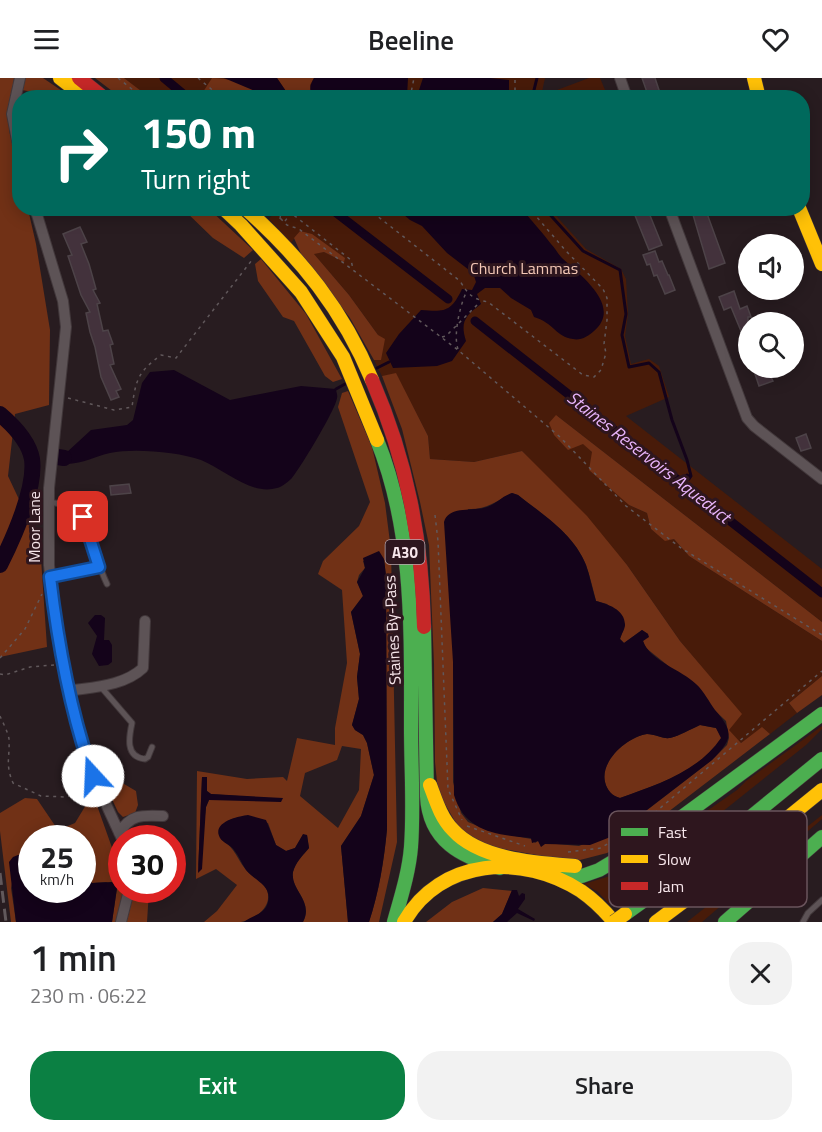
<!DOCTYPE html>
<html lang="en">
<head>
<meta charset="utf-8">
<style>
	:root { --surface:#fff; --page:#f2f2f2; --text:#202124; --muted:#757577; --accent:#0b8043 }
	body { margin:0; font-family:"Titillium Web",sans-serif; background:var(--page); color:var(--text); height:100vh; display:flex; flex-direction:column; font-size:22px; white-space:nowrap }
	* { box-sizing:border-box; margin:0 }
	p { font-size:20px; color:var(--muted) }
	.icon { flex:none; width:33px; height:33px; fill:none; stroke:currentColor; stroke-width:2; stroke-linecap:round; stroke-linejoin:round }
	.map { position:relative; height:844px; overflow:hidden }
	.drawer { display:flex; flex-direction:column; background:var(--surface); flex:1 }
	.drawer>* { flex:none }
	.top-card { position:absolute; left:12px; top:12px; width:798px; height:126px; border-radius:24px; box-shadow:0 3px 15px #0003; background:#00695c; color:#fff; overflow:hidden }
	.fabs { position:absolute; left:738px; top:156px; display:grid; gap:12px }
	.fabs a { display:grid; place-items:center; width:66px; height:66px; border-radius:50%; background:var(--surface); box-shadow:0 3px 15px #0003; font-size:30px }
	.speed { position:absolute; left:18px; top:747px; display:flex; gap:12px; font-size:30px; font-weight:700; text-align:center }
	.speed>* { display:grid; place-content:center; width:78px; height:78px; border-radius:50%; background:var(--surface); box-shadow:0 3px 15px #0003; line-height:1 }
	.speed small { font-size:15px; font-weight:400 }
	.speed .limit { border:9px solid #d22; background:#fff; color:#111 }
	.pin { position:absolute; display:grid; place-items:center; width:51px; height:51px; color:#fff; margin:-26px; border-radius:12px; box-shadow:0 3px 9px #0006 }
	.me { position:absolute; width:66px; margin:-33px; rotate:340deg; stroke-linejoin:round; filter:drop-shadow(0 0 4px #0008) }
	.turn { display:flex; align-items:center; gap:21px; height:126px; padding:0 30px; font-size:27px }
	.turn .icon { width:78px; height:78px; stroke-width:2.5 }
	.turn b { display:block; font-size:42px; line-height:51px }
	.round { display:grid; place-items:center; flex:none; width:63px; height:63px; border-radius:24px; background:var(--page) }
	.overview { display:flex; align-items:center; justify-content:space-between; height:102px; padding:0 30px }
	h1 { font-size:36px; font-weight:600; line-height:45px }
	.button { display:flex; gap:12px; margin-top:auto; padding:12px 30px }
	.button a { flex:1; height:69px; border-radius:24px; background:var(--accent); color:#fff; font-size:24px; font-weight:600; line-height:69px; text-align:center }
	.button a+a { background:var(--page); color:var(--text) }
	header { display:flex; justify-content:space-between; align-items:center; height:78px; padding:0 30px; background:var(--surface); font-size:27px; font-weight:600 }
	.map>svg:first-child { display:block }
</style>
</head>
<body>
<header><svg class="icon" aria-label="menu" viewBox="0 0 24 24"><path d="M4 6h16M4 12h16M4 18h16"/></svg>Beeline<svg class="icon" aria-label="heart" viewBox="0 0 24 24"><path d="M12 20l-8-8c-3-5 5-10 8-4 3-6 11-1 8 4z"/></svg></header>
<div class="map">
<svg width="822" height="844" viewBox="0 0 822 844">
	<rect width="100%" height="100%" fill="#281c20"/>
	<!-- green -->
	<path fill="#481b09" d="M124,0H545L541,18L589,0H600L608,19L217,20L204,14L211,19L149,20Z
		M277,130L550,131L586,171L621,191L626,201L628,236L625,258L631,286L649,281L659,288L669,319L626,338L822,491V544L556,337L592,374L629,427L647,435L651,451L665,462L674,461L689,478L822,563V598L789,625L797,635L770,656L762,650L741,665L728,652L741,636L680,563L627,487L522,373L474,384L430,381L428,358L396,296L382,298L374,282L381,281L378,257L349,217L313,175L324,174L344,184L300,153L291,165L269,141Z
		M822,648V651L806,667L633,805L626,814L609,826L598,814L584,806L613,797L629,787L737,712L746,703Z
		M822,737V741L702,844H687Z"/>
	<!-- forest -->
	<path fill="#713116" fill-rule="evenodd" d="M0,0H14L9,52L19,96L20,130L28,131L36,166L50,252L49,327L15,336L8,398L40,466L47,569L0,579Z
		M24,0H43L71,19H46L38,15L22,12Z
		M95,0H124L149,19H120Z
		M212,0C228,0 251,5 260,19H211L203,14Z
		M277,0H314L310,7L312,18L316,19H290Z
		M183,131H209L253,172L244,180L213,160Z
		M300,153L312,156L345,180L344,184L324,174L314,176L349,217L378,257L385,261L381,282H374L350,240L301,176L294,160Z
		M261,181L306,236L342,301L333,304L325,298L294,243L283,239L258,203L255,186Z
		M396,295L428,358L430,381L474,384L522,373L587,438L627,487L680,563L742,636L729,652L741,665L762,649L770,656L634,760L607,775L580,782L542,778L482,767L460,752L438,714L435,684L434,586L429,467L420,424L402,351L382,298ZM512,415L518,417C542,436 574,456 586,487C590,498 593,511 596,523L607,526L625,546L620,561L624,565L642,552L648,556L643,563L646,570L666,586L726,643L729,660L727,667L712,682L629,746L579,768L545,765L538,763L535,765L531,761L490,753L468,744L461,735L453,704V584L468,431C486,432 497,423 512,415Z
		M348,313L372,369L385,425L391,472L397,764L379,844H369C379,814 384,783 387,751L386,498L384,481L363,483L365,490L359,497L357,504L363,518L351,534L360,576L357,599L359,621L352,647L355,652L363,657L367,665L374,697L361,738L341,768L348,844H303C314,822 290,812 293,794C295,785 303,777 309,770L307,757H303L295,770L286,773L276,767L268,745C250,741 236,734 221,748V761C237,772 236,780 247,793C253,800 264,803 267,812C273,829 255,841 241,844C230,844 216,844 204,844L217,833L237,807L216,791L196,801L197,693L247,701L283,699L287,703L297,660L335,667V650L347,585L342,512L318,496L323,483L359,448L370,424L338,329L342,315ZM342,668L361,671L359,712L338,750L300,718L305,695L337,682ZM202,699L207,713L211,716L283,721L209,722L206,729L198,794Z
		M556,337L822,544V563L689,478L674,461L665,463L651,451L647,435L629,427L589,392L592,374L583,366L568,372L554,357L549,345Z
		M822,598V617L797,635L789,625Z
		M700,647L716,650L722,660C699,694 656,707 620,720C612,718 607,713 605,704C600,683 627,659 647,656C655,656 662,661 670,660C679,658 691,651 700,647Z
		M119,703L136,713L138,727L135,735L123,739L118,734L104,704Z
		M94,719L121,795L122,812H146L149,813L147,844H112L117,810L106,804L92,805L83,794L82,760H32L31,777H18L11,810L16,844H11L0,753V735L25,720L37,721L58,752L75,745L89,722Z
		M483,810L512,813L502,836L493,844H426L452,824Z"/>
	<!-- water -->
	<path fill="#14031a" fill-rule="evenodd" d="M224,0H277L290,19H260L255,13Z
		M314,0H408L407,19H316L312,18C309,11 310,7 314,0Z
		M423,0H490L509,2V19H420L419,12Z
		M397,131H522C531,142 542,154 551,166C555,170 558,176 562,180C580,197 623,228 594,253C589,258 580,263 573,261C556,259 554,245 534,239L531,232L511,220L500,210H485L477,216L481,226C465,238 460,244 466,263L452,283L437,288L393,290L386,275L399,256L421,232C445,234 451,234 462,211L472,212L476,204L473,195L447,175L422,148L410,142Z
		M174,292L230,322L301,308L336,311C336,314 338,317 337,320C336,331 301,389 292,400C289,403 282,409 277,410C251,418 224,391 201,382C178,374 134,370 110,375C93,379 85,385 66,386L64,380L66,375L91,352L127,347L133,342L142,305L150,294Z
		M512,415L518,417C542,436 574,456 586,487C590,498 592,511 596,523C607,526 625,531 625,547C625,551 621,557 620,561L624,565L642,552L648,556L649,559L643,563C650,583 682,592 696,606C704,613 709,624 715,632C734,654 733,661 712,682L613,758L590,767L545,766L541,769L538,763L532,765L531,760C497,757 465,754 454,717L453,584L444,444C449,427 473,434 487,429C496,426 502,418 512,415ZM700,647L716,650L721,660C698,694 656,707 620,720C612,718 607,712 605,704C600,683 627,659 647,656C655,656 662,661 670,660C679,658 691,651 700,647Z
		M379,473L384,481L386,498L387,751C384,783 379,814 369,844H348L341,768L361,738L374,697L367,665L363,657L355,652L352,647L359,621L357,599L360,576L351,534L363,518L357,504L365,490L363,480Z
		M95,537H101L105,540L104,562H109L112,567V584L108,587L99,588L92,576L97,558L88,545Z
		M202,699H207V713L211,716L283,720L281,724L209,722L206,729L202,791L198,795Z
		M248,737L266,742L276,767L286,773L295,770L303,756L307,757L309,770C303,777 295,785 293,794C290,812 314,823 303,844H244C252,837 265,837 268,824C272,807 255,803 246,792C242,786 239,778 234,772C231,767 223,765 220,760C211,744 239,738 248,737Z
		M18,777H31L32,812H82L83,794L92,805L112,804L117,810L112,844H16L9,784L13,779Z
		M512,812H517L519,818L522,815L525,816V821L518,831L535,841L534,843L517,835L507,844H493L502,836Z"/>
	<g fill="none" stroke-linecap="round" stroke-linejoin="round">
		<!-- stream -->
		<path stroke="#14031a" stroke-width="3" d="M532,20L537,0
			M544,130L583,173L620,192L626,236L622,257L629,289L649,285L659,294L672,342L687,382L691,398L689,401
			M377,290L389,284
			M336,311L345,306
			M680,405L687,397L690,399"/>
		<!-- canal -->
		<path stroke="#14031a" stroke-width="9" d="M164,0L188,20
			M330,130L448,221
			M475,243L822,515"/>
		<!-- river -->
		<path stroke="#14031a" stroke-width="16" d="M0,336C13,347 29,364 32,381C36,410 13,461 0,487
			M58,379L64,380"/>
	</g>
	<!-- building -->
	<path fill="#43323c" stroke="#4d4348" stroke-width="1.5" d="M642,0H655L661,18L649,20Z
		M632,130H647L662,167L649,172Z
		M691,130H705L725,185L709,191Z
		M80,149L87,164L81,166L89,186L96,211L93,212L100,225L97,226L103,253L108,252L113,266L110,267L114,286L110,287L121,311L116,313L119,319L111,322L101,299L95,269L90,254L86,235L90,234L81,217L68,178L72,177L63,156Z
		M655,173L659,184L662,183L668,197H669L675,212L665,216L657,197L654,198L650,186L647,187L643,177Z
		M734,213L740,231L747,228L751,239H748V270L731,229L724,232L719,219Z
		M753,290H766L773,303L759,308Z
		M806,356L811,370L801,373L796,360Z
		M129,406L131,415L111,417L110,408Z
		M94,424H105L104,457L94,456L93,453Z"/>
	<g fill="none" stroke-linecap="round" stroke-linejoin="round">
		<!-- lane casing -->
		<g stroke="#42383b" stroke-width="7">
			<path id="lane" d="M49,424L77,429C91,453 95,481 107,506
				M50,499L99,489
				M101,609L132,645C129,659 125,679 145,681L148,679L152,669
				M803,844L808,835L822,822"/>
		</g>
		<!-- street casing -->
		<g stroke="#42383b" stroke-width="12">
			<path id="street" d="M620,0L627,20
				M20,78L12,36L20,0
				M35,130L63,223L66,249L49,410V487L54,536L73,634L83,670L93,698L122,761
				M669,130L747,340L754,348L822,401
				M69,613C93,609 124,608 143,590L145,543
				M119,755C131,736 142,737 163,738
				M121,844L129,812"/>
		</g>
		<!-- fast casing -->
		<g stroke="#42383b" stroke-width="15">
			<path id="fast" d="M377,362C414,453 411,554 411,650C411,689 414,730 411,769C409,794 401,819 394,844
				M424,549L427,718C429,763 461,779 500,790
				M549,797L582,798L599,792L656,758L822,636
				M625,836L682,795L822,681
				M725,844L822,759"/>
		</g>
		<!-- slow casing -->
		<g stroke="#42383b" stroke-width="15">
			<path id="slow" d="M60,0L86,20
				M754,0L759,20
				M223,130L241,147L301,214L343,279L377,362
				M245,130C301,180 343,232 372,302
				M799,130L822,186
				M430,707C436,723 441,740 453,752C480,782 538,785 575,788
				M404,844C440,780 523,775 581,813C594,822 604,832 614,844
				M656,844L699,812L822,712"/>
		</g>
		<!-- jam casing -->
		<g stroke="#42383b" stroke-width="15">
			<path id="jam" d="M79,0L104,20
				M372,302C407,383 422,461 424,549"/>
		</g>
		<!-- path -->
		<path stroke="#61585b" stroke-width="1.5" stroke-dasharray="3 4.5" stroke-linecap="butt" d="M118,0L143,20
			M198,0L222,20
			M410,20L414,0
			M515,20V0
			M270,130L287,147L299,151L458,272L560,359L626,428L681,470L822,557
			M367,130L460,203C468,216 472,221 488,224L583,297L594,299L601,292L606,275L604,266L607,242V220L603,211L566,173L529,130
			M280,141L281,133L291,135L351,182L353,191
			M285,143L295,130
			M442,259L446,258L480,224
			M458,271C453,258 460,227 466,215
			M68,320L114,332L132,329C136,301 138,294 161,277L176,280L252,182
			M435,437L438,463L448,711L462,742
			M0,580L25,551L42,516
			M0,596L5,597L30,589L54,587
			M0,638C3,645 8,654 9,661C10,680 5,686 13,705L41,718L66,719L88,711
			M467,748L525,768
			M568,774L601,770L652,737L822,593"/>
		<!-- lane -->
		<use href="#lane" stroke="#5d5356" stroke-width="5"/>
		<!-- street -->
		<use href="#street" stroke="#5d5356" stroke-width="10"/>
		<!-- fast -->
		<use href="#fast" stroke="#4caf50" stroke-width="14"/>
		<!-- slow -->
		<use href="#slow" stroke="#ffc107" stroke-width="14"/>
		<!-- jam -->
		<use href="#jam" stroke="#c62828" stroke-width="14"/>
		<!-- rail -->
		<path stroke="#61585b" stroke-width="3" stroke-dasharray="12 6" stroke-linecap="butt" d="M0,795L6,844"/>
		<!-- slow-bridge casing -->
		<g stroke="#42383b" stroke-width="15" stroke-linecap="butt">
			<path id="slow-bridge" d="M614,844L625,836"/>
		</g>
		<!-- slow-bridge -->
		<use href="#slow-bridge" stroke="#ffc107" stroke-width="14"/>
	</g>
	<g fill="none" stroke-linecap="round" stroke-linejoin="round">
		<!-- route casing -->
		<g stroke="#114b97" stroke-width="15">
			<path id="route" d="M83,439L99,489L50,499C58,566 70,634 93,698"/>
		</g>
		<!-- route -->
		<use href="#route" stroke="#1a73e8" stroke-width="10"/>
	</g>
	<g text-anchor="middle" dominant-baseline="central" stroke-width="6" stroke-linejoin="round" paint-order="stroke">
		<!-- shield labels -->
		<rect fill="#2e161e" stroke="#bba8ae" stroke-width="1.5" x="385.5" y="462" width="39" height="24" rx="4.5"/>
		<g font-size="15" font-weight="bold" fill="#f7e6eb">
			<text x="405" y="474">A30</text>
		</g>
		<!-- park labels -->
		<g font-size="16" fill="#f4c8b7" stroke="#2e161e">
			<text x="524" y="190">Church Lammas</text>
		</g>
		<!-- street labels -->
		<g font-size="16" fill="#f7e6eb" stroke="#2e161e">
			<text transform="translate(34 449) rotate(-90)">Moor Lane</text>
			<text transform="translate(392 552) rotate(-93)">Staines By-Pass</text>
		</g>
		<!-- water labels -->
		<g font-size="18" font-style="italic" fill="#e8b4fb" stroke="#2e161e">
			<text transform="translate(649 379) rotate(38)">Staines Reservoirs Aqueduct</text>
		</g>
	</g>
	<!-- legend -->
	<rect x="609" y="733" width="198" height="96" rx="9" fill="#2e161e" stroke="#6a545c" stroke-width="1.5"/>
	<rect x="621" y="750" width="27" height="8" fill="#4caf50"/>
	<rect x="621" y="777" width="27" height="8" fill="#ffc107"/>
	<rect x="621" y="804" width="27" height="8" fill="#c62828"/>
	<g font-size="16" fill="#f7e6eb">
		<text x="658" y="760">Fast</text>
		<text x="658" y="787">Slow</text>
		<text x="658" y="814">Jam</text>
	</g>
</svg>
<div class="fabs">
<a><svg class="icon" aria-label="sound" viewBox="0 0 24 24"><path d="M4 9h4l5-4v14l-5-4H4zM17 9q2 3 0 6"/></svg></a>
<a><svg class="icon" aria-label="search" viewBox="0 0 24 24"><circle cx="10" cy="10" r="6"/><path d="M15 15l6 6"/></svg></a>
</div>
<div class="speed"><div>25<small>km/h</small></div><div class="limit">30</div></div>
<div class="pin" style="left:83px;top:439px;background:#d93025"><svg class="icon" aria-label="arrive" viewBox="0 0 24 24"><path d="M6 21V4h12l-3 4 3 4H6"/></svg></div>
<svg class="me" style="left:93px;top:698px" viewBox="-20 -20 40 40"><circle r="19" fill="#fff"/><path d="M0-13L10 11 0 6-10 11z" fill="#1a73e8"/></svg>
<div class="top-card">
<div class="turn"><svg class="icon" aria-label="right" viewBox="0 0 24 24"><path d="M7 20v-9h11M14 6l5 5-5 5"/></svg><div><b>150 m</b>Turn right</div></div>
</div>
</div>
<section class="drawer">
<div class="overview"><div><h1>1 min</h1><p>230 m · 06:22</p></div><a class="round"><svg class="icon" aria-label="close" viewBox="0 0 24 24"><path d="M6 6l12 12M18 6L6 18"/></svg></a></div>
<div class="button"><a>Exit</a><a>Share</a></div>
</section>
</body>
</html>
